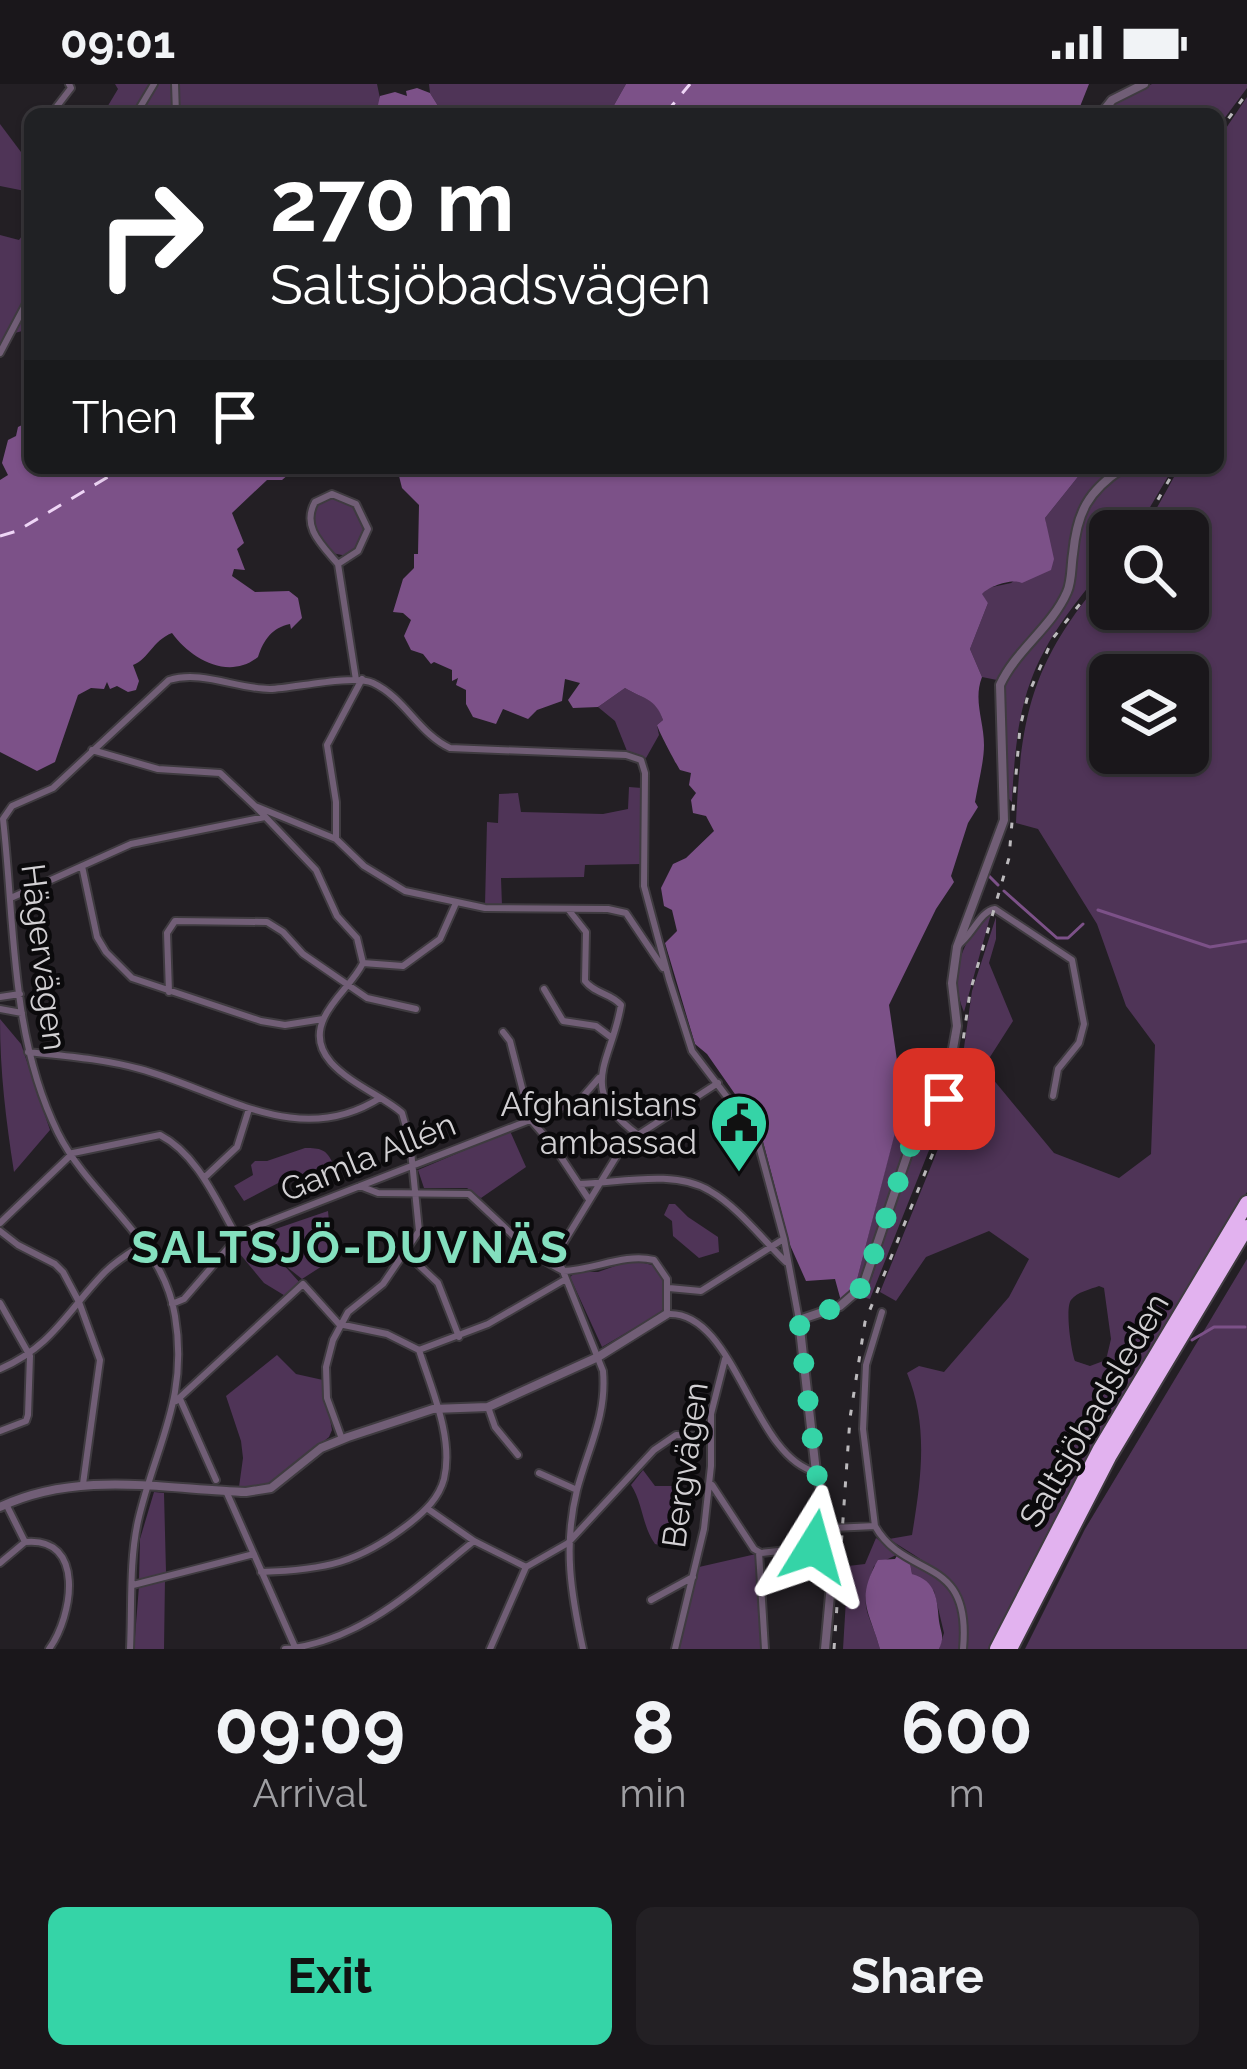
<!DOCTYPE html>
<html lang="en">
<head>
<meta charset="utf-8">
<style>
	:root { --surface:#1a171b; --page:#232024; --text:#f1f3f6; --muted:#9f9fa3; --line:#38363a; --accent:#35d4a7 }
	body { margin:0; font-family:Raleway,sans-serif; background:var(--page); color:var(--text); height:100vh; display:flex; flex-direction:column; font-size:45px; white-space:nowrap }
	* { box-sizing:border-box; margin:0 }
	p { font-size:39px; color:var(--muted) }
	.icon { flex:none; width:66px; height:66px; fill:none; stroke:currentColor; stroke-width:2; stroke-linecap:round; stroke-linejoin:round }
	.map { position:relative; height:1565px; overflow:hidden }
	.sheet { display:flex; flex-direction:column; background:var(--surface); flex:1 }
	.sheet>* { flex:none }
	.banner { position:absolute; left:24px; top:24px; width:1200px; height:366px; border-radius:18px; box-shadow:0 3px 9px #0004,0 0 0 3px var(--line); background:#202124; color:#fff; overflow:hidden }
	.tools { position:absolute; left:1089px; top:426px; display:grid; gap:24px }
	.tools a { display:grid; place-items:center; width:120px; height:120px; border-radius:18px; background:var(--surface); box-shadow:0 3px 9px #0004,0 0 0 3px var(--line); font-size:60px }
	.pin { position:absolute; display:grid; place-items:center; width:102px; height:102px; color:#fff; margin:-51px; border-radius:24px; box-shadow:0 6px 18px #0006 }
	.me { position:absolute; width:132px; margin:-66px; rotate:8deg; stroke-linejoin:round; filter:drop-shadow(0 0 9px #0008) }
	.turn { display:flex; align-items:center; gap:42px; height:252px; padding:0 48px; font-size:54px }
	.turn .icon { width:156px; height:156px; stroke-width:2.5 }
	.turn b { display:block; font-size:84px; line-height:102px }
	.then { display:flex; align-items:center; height:114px; padding:0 48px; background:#0003; gap:24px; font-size:45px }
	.eta { display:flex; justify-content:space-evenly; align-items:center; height:204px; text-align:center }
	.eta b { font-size:72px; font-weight:700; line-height:84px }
	.cta { display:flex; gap:24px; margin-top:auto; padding:24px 48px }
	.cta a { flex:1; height:138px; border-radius:18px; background:var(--accent); color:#111; font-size:48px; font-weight:700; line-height:138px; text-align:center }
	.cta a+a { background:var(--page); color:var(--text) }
	.status { display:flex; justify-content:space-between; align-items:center; height:84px; padding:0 60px; background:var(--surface); direction:ltr }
	.status svg { height:33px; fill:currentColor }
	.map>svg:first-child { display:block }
</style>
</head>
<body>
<div class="status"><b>09:01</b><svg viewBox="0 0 49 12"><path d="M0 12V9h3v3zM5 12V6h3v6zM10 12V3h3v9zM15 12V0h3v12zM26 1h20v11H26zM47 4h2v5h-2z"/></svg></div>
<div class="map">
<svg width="1247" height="1565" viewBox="0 0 1247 1565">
	<rect width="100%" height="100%" fill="#231f24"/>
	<!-- green -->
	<path fill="#4f3457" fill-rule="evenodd" d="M115,0H377L381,19L376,30H103L118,5Z
		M429,0H626L609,30L527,27L443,30L430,9Z
		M1152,0H1247V4L1218,43V30H1105L1114,17Z
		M1247,13V1108L1121,1314L990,1565H966C972,1501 937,1486 889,1455L912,1451C921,1396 929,1342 907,1289L919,1282L944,1288L1009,1213L1029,1175L989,1147L926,1173L896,1217L880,1208L938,1065L959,999L972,907L996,833V855L989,879L1013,937L990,973L992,994L1054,1069L1119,1094L1151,1070L1155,961L1126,922L1097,840L1038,745L1016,739C1021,624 1034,574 1110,486V525H1188V447H1144L1179,384H1218V56ZM1110,591H1188V669H1110ZM1099,1202L1104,1204L1111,1255L1106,1276L1090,1282L1075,1277C1071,1266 1065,1224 1071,1216C1077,1208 1091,1205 1099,1202Z
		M0,40L30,80V108L0,102Z
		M30,141V245L7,251L0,261V151L19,156Z
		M1085,384H1116C1050,429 1088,455 1065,507C1050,540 1015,564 997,596L982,593L970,565L988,519L981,510L983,505L1011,499L1051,470L1045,434Z
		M1127,384H1173L1136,447H1110V477C1035,565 1017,602 1012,718L1009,715C1007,690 998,625 1003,603C1010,570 1050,551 1062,521C1086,461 1066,427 1127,384Z
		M330,413L356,423L365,444L358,464L347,472L332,469L312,441L316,421Z
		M625,604C641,614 657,614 663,636L657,641L659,651L646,674L627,667L615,637L598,623Z
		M629,703L642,704V780L585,781L584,793L501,794L502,822L485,821L487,738L498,739L499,710L518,709L521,728L603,730L628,725Z
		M992,826L964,928C947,890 964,852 992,826Z
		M0,935L21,960L50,1046L14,1088C6,1036 0,989 0,935Z
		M943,1031L870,1215L858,1212L872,1193L913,1066L923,1049Z
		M896,1043L913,1049L867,1189L853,1211Z
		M510,1047L526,1083L481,1114L467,1104H424L418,1086Z
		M305,1064C320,1064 327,1065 333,1080L316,1091L299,1098L282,1097L244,1117L234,1102L253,1091L251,1081L255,1077H267Z
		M669,1120H675L688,1133L718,1153L719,1168L699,1174L673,1152L672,1137L664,1131Z
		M328,1127L331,1159L337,1167L330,1177L302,1195L282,1179L301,1200L287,1213L264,1199L235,1164L245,1155L257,1156L255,1152Z
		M1247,1175V1565H1025L1085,1445Z
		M632,1176L660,1183C665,1198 671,1215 660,1229L602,1263L570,1193L576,1188H598Z
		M277,1271L296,1290L323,1296L332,1346L329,1353L268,1402L239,1403L243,1374L241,1357L226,1312Z
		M643,1386L655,1402H672L678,1425L671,1437L675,1458L669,1463L655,1460C642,1442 643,1419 631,1401Z
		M154,1408L164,1409L166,1488L139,1497L140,1455Z
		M876,1454L898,1470L874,1482C858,1528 868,1522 880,1565H843L848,1482L865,1480Z
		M756,1470L761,1565H679L699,1483Z
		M909,1474C953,1505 962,1510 960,1565H939L944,1549L934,1507L912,1490Z
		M165,1494L164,1565H134L139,1502Z"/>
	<!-- water -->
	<path fill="#7c5188" d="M626,0H1089L1077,30H609Z
		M417,4L430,9L443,30H376L380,12L395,8L407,12L406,7Z
		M30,337V384H296L282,396H267L232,429L244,459L237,465L245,486L234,485L232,492L255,508L289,507L298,514L302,534L291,545L290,540C272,544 264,555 258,573C228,597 190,574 172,549C152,557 149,575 133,581L139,597L136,606L128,608L117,602L110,605L107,598L104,605L91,604L78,611L55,678L37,687L0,668V396L8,391L2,379L8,356L16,352L18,343Z
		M397,384H1085L1045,434L1054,475L1051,486L1022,499C1011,494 988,503 982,510L988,519L970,565L982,593C973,616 984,637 984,661C984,678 978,700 975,718L978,723L968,739L951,792L954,798L936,825L889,921L903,1018L853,1211L841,1217L835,1195L806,1197L790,1161L760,1046L707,970L695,960L665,859L677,847L672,826L664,822L661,804L673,780L686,774L714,747L706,732L693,729L691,716L696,709L689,701L691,689L680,686C676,680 658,646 657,641L663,636C656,614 641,614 625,604L598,623L573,624L568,616L580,599L565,595L562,617L537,626L528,635L503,625L496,640L473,633L466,620V606L456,601L458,594L452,597V586L434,578L431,580L423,570L411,566L404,552L411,536L403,529L393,528L403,495L414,484V470H418L419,421L402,404Z
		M898,1470L909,1474L912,1490C937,1497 937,1516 939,1537C941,1550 945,1552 939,1565H880C869,1525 855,1517 878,1476L895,1475Z"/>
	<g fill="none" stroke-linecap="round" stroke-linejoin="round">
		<!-- stream -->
		<path stroke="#7c5188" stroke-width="3" d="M989,792L998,801
			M1004,807L1057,854H1068L1083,840
			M1098,826L1210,863L1247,857
			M1192,1256L1214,1243H1245"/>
		<!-- ferry -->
		<path stroke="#efd6f6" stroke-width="3" stroke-dasharray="15 12" stroke-linecap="butt" d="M665,30L690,0
			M0,452L17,447L123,384"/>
		<!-- minor casing -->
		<g stroke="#3f3b40" stroke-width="10">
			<path id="minor" d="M175,0L176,30
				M51,30L71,4L69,0
				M136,30L154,0
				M27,56L30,54
				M0,269L30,212
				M338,480C322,461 301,443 315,418L332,410L356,420L368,445L358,467L338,480L356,596
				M92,666L158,685L220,689L255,722L336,755L364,782L405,807L485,824L608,825L626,829L663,884
				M255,722L316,786L337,832L357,854L363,879C353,899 333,914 324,934C301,983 376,1005 402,1029L410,1057L419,1147L383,1200L348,1228L333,1256L326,1283L327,1314L342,1355
				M336,755V718L327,661L362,595
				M82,782L97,853L106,868L132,894L261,937L285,941L323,935
				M13,813L131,760L265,733
				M568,825L586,848L585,897C595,910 611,909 621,921C612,978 575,1004 637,1050
				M957,862C972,852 980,827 995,825L1072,876L1084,940L1079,959L1058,985L1053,1012
				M363,879L403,882L440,855L456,819
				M544,905L563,937L596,942L612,954
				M169,908L167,849L175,837L267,838L283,848L303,870L367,914L416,925
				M0,913L20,910
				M0,925L22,929
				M503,948L510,957L530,1035L555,1064L588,1114
				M28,968C65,972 104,975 140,985C221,1007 298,1066 380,1014
				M204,1094L237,1063L249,1025
				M579,1100C619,1099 674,1085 710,1107C738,1123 762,1155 786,1178
				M360,1102L378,1109L469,1110L534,1171L561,1186
				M0,1139L73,1069L160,1051C197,1070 216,1116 236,1151
				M0,1147L18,1161L55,1180L63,1188L79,1218L100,1276L83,1400
				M404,1167L438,1199L459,1253
				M563,1187C594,1186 624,1169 654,1176L667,1195V1230C735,1225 752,1373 816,1388
				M669,1204L701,1207L782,1156
				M0,1219L30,1272L28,1331L26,1337L0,1347
				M172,1220L184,1215L242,1148L579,1017L599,994
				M0,1285C53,1262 67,1227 105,1188C117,1176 131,1168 145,1159
				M180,1315L216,1396
				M176,1317L303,1200L339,1240L387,1250L419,1266L488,1240L566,1195
				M488,1323L495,1343L518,1371
				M539,1389L577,1406
				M712,1401L754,1465L761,1469L815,1463L818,1425L825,1417
				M226,1407L295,1563
				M6,1420L25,1458
				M428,1425L474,1457L526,1483
				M875,1442L863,1345L866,1281L882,1228
				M833,1444L875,1442C906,1497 972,1469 963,1565
				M759,1468L765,1565
				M0,1479L25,1458C86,1452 73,1532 49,1565
				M261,1488C325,1486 359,1479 410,1439C425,1427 439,1414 444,1395C454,1354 431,1304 419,1266
				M133,1501L254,1470
				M651,1516L693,1493
				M130,1565C132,1523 129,1478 138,1437C155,1362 189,1315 175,1232C163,1155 91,1115 58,1049C10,952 15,840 3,735L12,722L53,704L169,596C202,586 237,605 270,605C295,604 353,590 373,599C405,614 419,650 450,664L626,671L641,676L645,689L644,802L669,895L692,967L756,1051L784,1155L799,1236
				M285,1565C363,1557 416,1503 474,1457
				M490,1565L526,1483L568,1459L654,1366L676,1351L709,1353
				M583,1565C571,1510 563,1462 577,1406C588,1364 607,1332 603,1287L559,1177L561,1163L624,1060L718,999
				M675,1565L704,1445L711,1382V1330L725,1275"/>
		</g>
		<!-- tertiary casing -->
		<g stroke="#3f3b40" stroke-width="12">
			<path id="tertiary" d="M1101,30L1112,16L1144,0
				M0,1423C78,1386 163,1405 246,1408L271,1404L321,1364L348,1353L433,1325L488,1323L598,1273L667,1230
				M825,1565L835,1457L816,1388L799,1236L840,1222L863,1202L910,1063L939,1027L944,1015L957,942L952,899L957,863L1004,736L1000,601C1016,566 1052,543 1067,508C1072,497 1071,482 1073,470C1077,428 1088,407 1123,384"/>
		</g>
		<!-- motorway casing -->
		<g stroke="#3f3b40" stroke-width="18">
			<path id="motorway" d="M997,1565L1100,1365L1247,1119
				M1010,1565L1109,1373L1247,1143"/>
		</g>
		<!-- minor -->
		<use href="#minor" stroke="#715e76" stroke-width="6"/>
		<!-- tertiary -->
		<use href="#tertiary" stroke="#715e76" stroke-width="8"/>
		<!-- motorway -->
		<use href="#motorway" stroke="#e2b2ef" stroke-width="14"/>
		<!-- rail -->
		<path stroke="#bcbabd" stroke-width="3" stroke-dasharray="6 12" stroke-linecap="butt" d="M1218,49L1247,9
			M1140,447L1176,384
			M834,1565L850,1334L865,1238L935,1064L957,999L970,908L1009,774L1020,643L1028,611L1053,554L1110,482"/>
	</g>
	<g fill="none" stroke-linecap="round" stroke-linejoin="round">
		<!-- route -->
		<path stroke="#35d4a7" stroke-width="21" stroke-dasharray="0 37.8" d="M814,1463L818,1424L825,1417L816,1388L799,1236L840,1222L863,1202L910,1063L944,1015"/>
	</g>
	<!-- icons -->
	<defs>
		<g id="civic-pin" transform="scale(3)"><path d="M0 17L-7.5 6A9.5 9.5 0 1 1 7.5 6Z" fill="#35d4a7" stroke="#0b0a0c"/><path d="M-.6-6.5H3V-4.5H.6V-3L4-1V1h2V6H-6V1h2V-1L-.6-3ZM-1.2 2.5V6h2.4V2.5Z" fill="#111"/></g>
	</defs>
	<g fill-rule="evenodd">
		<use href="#civic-pin" x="739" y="1039"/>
	</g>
	<g text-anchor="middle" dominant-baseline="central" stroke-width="9" stroke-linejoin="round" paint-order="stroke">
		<!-- street labels -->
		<g font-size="33" fill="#d2d0d3" stroke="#0b0a0c">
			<text transform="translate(44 873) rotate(83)">Hägervägen</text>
			<text transform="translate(368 1073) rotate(-22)">Gamla Allén</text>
			<text transform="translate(1094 1326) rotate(-60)">Saltsjöbadsleden</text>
			<text transform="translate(685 1381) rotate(-82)">Bergvägen</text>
		</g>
		<!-- poi labels -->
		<g font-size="33" fill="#d2d0d3" stroke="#0b0a0c" text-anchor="end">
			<text x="697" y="1020">Afghanistans<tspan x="697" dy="38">ambassad</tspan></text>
		</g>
		<!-- district labels -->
		<g font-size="45" font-weight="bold" letter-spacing="3" fill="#84e0bf" stroke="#0b0a0c">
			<text x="351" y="1163">SALTSJÖ-DUVNÄS</text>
		</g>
	</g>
</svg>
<div class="tools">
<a><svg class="icon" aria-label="search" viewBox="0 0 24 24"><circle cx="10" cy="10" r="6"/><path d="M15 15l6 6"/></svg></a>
<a><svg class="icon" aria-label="layers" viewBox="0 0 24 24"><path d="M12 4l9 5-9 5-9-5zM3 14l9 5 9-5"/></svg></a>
</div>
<div class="pin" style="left:944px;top:1015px;background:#d93025"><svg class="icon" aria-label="arrive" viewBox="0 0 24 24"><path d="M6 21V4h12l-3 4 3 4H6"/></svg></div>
<svg class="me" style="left:814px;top:1463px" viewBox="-20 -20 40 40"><path d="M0-17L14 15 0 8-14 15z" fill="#35d4a7" stroke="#fff" stroke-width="4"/></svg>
<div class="banner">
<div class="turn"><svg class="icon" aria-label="right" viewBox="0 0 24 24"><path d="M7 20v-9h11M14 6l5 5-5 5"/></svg><div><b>270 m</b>Saltsjöbadsvägen</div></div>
<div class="then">Then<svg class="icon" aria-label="arrive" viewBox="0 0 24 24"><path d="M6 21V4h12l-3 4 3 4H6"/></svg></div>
</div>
</div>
<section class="sheet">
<div class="eta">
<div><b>09:09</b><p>Arrival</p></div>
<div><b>8</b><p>min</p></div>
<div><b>600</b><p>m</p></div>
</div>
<div class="cta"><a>Exit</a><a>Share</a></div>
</section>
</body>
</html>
